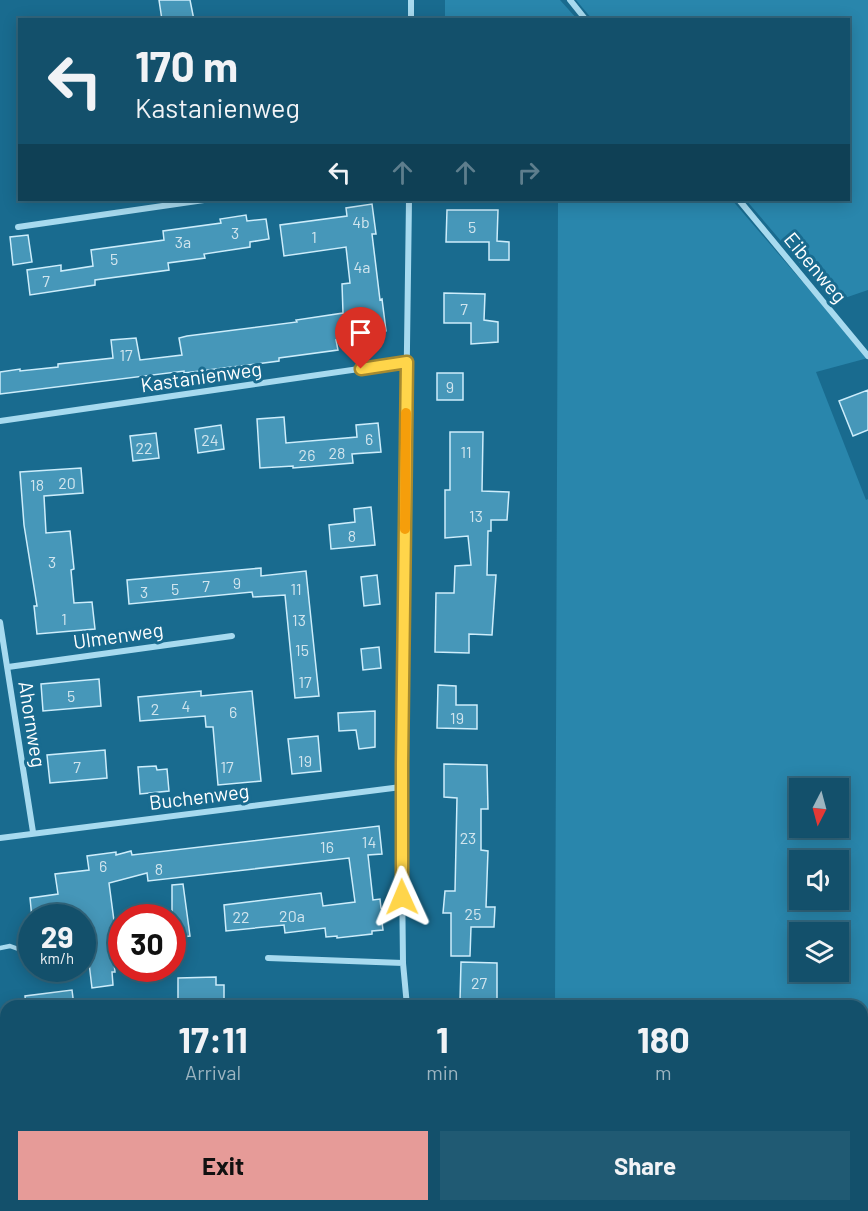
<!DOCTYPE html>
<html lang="en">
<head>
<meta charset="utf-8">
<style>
	:root { --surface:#13506b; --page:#205a73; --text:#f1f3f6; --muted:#9db5c1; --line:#32677e; --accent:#e69b98 }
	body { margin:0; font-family:Barlow,sans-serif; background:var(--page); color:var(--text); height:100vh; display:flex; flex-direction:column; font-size:22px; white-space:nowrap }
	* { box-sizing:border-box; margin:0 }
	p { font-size:20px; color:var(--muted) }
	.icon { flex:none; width:33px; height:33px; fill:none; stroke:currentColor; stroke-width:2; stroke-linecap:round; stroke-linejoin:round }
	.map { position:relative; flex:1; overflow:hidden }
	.panel { position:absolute; left:0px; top:1000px; width:868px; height:212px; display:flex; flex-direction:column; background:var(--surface); border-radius:18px 18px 0 0; box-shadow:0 3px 15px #0003,0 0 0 2px var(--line) }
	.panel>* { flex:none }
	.guide { position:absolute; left:18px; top:18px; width:832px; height:183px; border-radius:0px; box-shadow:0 3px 15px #0003,0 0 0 2px var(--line); background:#13506b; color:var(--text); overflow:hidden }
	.needle { width:39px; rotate:186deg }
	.buttons { position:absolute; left:789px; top:778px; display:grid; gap:12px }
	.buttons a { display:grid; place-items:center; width:60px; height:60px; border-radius:0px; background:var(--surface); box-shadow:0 3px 15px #0003,0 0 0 2px var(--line); font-size:30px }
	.speed { position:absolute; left:18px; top:904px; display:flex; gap:12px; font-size:30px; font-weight:700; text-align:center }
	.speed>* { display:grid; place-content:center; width:78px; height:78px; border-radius:50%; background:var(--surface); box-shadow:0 3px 15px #0003,0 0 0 2px var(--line); line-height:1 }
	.speed small { font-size:15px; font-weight:400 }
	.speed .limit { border:9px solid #d22; background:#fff; color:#111 }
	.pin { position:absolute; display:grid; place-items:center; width:51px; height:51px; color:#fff; margin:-62px -26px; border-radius:50% 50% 50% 0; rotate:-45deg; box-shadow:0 0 6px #0007 }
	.pin .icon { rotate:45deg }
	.me { position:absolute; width:66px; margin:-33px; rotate:359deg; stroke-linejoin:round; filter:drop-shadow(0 0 4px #0008) }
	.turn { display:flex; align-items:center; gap:21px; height:126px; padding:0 18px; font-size:27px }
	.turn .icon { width:78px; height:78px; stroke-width:2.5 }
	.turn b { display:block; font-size:42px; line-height:51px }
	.lanes { display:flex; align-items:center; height:57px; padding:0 18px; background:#0003; justify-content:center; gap:30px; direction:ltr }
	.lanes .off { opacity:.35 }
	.eta { display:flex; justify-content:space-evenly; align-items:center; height:102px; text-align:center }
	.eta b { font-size:36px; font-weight:700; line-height:42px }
	.cta { display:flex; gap:12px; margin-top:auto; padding:12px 18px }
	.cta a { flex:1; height:69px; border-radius:0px; background:var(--accent); color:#111; font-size:24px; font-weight:700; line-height:69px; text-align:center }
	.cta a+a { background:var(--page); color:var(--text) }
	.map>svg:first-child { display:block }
</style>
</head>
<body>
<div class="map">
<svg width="868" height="1211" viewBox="0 0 868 1211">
	<rect width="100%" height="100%" fill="#196b8f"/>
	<!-- green -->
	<path fill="#2986ac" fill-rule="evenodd" d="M445,0H560L577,19H445Z
		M576,0H868V290L833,302L746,200H849V20L592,19Z
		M558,200H732L868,358L816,372L866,500L868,499V1211H427V1206H862V1006H555ZM800,789H838V828H800ZM800,861H838V900H800ZM800,933H838V972H800Z
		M6,1124V1206H419V1211H0V1127Z"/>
	<!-- building -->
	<path fill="#4697b9" stroke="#cdedfb" stroke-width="1.5" d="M159,0H190L194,20H162Z
		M372,204L376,234H372L380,300L382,299L386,331L381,332V334L336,340L338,350L279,358V361L184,373V371L0,394V372L20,369V371L58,367V364L113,358L111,340L136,338L140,360L182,355L179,338L187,336L297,322L296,320L343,313L342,284L350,283L346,247L284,256L280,225L347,216L346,208Z
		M447,210H498L497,241L509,242V260H489V242H446Z
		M246,215L247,221L266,219L269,239L250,242V247L204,254L205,258L168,263L169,270L95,280V285L30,295L27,270L61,265V271L93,266L91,250L164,240L163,231L221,223L220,219Z
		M28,235L32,262L13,265L10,237Z
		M444,293L485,294L484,320L498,322V342L471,344V323H444Z
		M437,373H463V400H437Z
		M868,390V430L853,436L839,401Z
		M284,417L286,443L357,437L356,425L378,423L381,452L352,454L353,463L293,468V466L260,468L257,419Z
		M221,425L224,449L198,453L195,429Z
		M450,432H483L482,491L509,492L507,520H491V531H488L487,575H496L492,635L469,634V653L435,652L436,593H454L455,566L471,565L468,536L445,538V490H450Z
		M156,433L159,458L133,461L130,436Z
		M81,468L83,493L44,496L46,533L70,531L74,569L71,570L74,603L92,602L95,629L37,634L34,606H37L24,525L20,472Z
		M371,507L375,545L331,549L329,525L355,522L354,509Z
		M261,568V576L306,571L319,696L295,698L285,595L253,597L252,592L129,604L127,580Z
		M377,575L380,604L364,606L361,577Z
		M379,647L381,668L363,670L361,649Z
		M99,679L101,706L43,711L41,684Z
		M438,685L456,686V705H477V729L437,728Z
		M201,691V696L252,691L261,781L218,785L213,727H206L205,716L140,721L138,697Z
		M375,711V747L359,749L356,730L339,731L338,713Z
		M318,736L321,771L292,774L288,739Z
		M105,750L107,778L50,783L47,755Z
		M444,764L487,765L488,809H481V850L488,851L486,907H495L494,927H471L470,956H451V913H443L445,891H455L457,798L444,797Z
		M156,766L157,770L167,769L169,791L140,794L138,767Z
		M379,826L382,854L368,855L373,900L380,899L381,908L389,914L382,922L383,930L372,931V934L337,938V936L326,937L325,928L285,933L284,925L226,931L224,905L321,893L323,906L355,902L349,858L148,881L147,873L109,883L116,936H111L115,972H112L113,985L92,988L83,913L49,918H32L30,898L58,894L55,874L89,870L87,856L116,852V855L131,851L132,855Z
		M183,884L190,936L172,938V885Z
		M461,962L497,963V1001H460Z
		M216,977V985H224V1006H178V978Z
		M72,990L74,1006H26L25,996Z"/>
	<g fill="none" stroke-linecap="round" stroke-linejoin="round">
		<!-- service -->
		<path stroke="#a7daef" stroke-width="4.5" d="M0,948L10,946L32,954"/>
		<!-- minor -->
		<path stroke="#a7daef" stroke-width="6" d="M570,0L586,20
			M411,20V0
			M739,200L868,356
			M18,227L204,200
			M0,421L407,362
			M0,622L33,832
			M8,667L232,636
			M0,838L401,787
			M268,958L403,963
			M407,1006L403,963L401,787L409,200"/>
	</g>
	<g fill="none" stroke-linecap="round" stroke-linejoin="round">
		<!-- route casing -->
		<g stroke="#a68a30" stroke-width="15">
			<path id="route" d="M361,369L407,362L402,764V897"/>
		</g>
		<!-- route -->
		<use href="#route" stroke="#ffd54a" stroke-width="10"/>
		<!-- slow -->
		<path stroke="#f59e0b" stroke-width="10" d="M405,529L406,413"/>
	</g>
	<g text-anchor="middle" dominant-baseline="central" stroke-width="6" stroke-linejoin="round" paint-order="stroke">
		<!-- number labels -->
		<g font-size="16" fill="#d1e5ee">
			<text x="361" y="221">4b</text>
			<text x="472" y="226">5</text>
			<text x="235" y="232">3</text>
			<text x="314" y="236">1</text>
			<text x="183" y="241">3a</text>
			<text x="114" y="258">5</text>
			<text x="362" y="266">4a</text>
			<text x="46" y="280">7</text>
			<text x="464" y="308">7</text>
			<text x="126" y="354">17</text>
			<text x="450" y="386">9</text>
			<text x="369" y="438">6</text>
			<text x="210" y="439">24</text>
			<text x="144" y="447">22</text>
			<text x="466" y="451">11</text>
			<text x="337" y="452">28</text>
			<text x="307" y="454">26</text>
			<text x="67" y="482">20</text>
			<text x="37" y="484">18</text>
			<text x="476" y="515">13</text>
			<text x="352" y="535">8</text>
			<text x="52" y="561">3</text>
			<text x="237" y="582">9</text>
			<text x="206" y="585">7</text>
			<text x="175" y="588">5</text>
			<text x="296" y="588">11</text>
			<text x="144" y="591">3</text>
			<text x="64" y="618">1</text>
			<text x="299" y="619">13</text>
			<text x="302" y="649">15</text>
			<text x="305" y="681">17</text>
			<text x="71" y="695">5</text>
			<text x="186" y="705">4</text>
			<text x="155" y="708">2</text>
			<text x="233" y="711">6</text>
			<text x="457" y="717">19</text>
			<text x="305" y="760">19</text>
			<text x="77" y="766">7</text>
			<text x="227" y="766">17</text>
			<text x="468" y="837">23</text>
			<text x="369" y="841">14</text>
			<text x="327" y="846">16</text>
			<text x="103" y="865">6</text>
			<text x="159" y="868">8</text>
			<text x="473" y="913">25</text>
			<text x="292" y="915">20a</text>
			<text x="241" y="916">22</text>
			<text x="479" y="982">27</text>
		</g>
		<!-- street labels -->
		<g font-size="20" fill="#fff" stroke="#196b8f">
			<text transform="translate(816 267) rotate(50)">Eibenweg</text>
			<text transform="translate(201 376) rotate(-8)">Kastanienweg</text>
			<text transform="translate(118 635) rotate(-8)">Ulmenweg</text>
			<text transform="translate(33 724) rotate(81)">Ahornweg</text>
			<text transform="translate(199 796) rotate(-7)">Buchenweg</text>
		</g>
	</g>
</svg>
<div class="buttons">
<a><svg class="needle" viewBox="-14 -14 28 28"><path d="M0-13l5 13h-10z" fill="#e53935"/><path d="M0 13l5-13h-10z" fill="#9db5c1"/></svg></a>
<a><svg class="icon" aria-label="sound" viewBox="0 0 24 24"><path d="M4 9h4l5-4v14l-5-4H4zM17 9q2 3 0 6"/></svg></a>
<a><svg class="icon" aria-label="layers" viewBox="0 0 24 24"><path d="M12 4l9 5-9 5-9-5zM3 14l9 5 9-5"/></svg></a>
</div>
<div class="speed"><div>29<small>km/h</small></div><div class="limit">30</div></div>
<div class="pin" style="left:361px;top:369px;background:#d93025"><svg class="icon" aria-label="arrive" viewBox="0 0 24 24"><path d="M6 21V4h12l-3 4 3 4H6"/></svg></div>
<svg class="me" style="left:402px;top:897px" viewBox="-20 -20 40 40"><path d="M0-17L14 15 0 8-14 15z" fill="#ffd54a" stroke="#fff" stroke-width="4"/></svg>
<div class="guide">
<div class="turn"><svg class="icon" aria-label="left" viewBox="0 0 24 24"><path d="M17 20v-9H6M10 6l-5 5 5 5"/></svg><div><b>170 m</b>Kastanienweg</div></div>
<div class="lanes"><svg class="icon" aria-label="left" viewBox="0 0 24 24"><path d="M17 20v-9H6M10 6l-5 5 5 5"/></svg><svg class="icon off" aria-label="ahead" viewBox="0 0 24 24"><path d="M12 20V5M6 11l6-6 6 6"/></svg><svg class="icon off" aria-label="ahead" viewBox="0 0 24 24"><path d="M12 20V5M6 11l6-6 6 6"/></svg><svg class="icon off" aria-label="right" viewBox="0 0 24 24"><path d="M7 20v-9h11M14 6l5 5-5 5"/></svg></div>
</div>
<section class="panel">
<div class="eta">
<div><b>17:11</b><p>Arrival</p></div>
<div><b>1</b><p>min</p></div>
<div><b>180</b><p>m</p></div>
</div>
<div class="cta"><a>Exit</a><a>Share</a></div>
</section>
</div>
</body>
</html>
